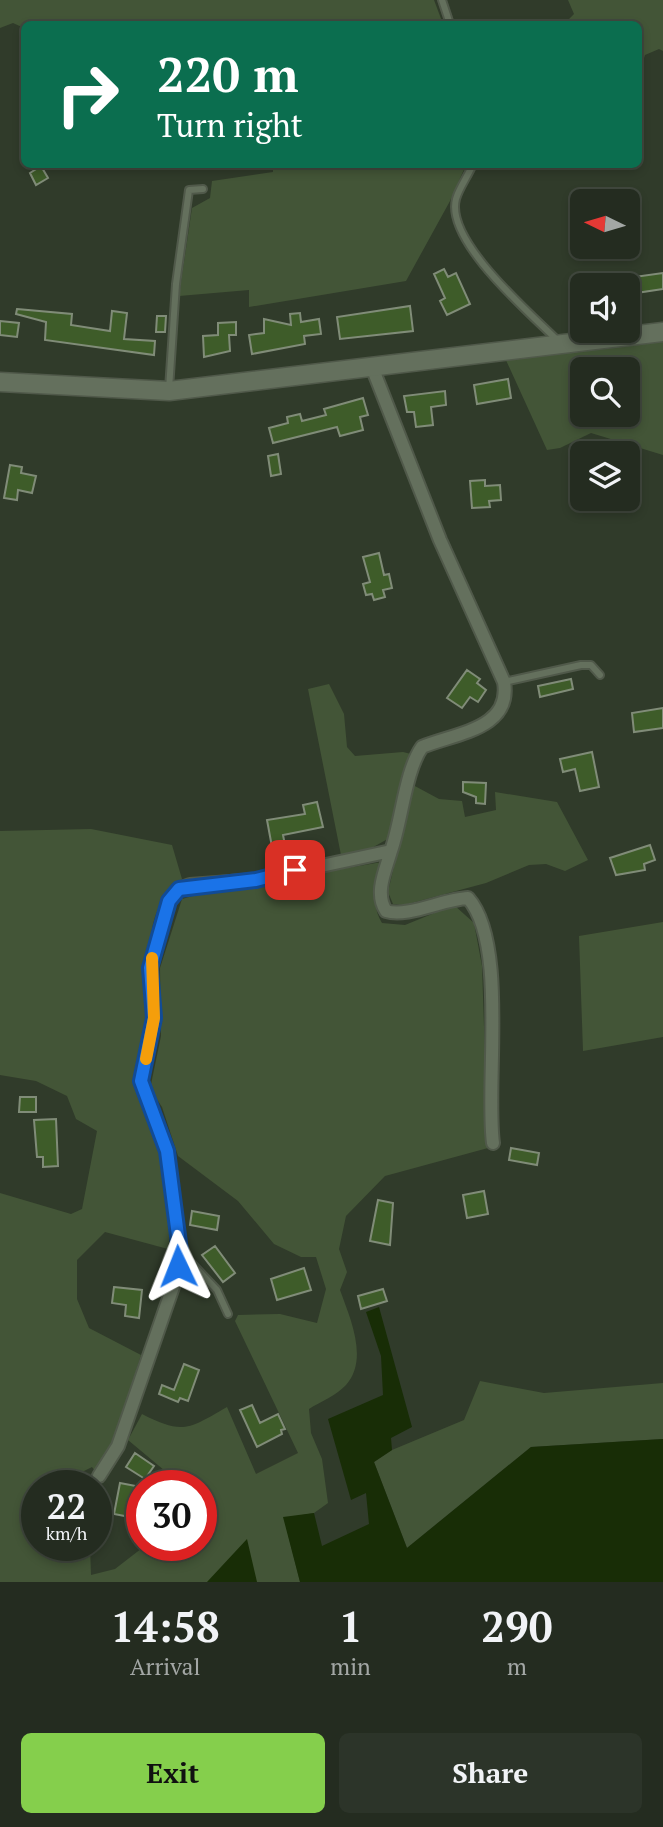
<!DOCTYPE html>
<html lang="en">
<head>
<meta charset="utf-8">
<style>
	:root { --surface:#242c20; --page:#2c3429; --text:#f1f3f6; --muted:#a3a7a5; --line:#41483e; --accent:#85cf4c }
	body { margin:0; font-family:"PT Serif",serif; background:var(--page); color:var(--text); height:100vh; display:flex; flex-direction:column; font-size:26px; white-space:nowrap }
	* { box-sizing:border-box; margin:0 }
	p { font-size:23px; color:var(--muted) }
	.icon { flex:none; width:38px; height:38px; fill:none; stroke:currentColor; stroke-width:2; stroke-linecap:round; stroke-linejoin:round }
	.map { position:relative; height:1582px; overflow:hidden }
	.panel { display:flex; flex-direction:column; background:var(--surface); flex:1 }
	.panel>* { flex:none }
	.guide { position:absolute; left:21px; top:21px; width:621px; height:147px; border-radius:10px; box-shadow:0 4px 10px #0003,0 0 0 2px var(--line); background:#0b6e4f; color:#fff; overflow:hidden }
	.needle { width:46px; rotate:275deg }
	.tools { position:absolute; left:570px; top:189px; display:grid; gap:14px }
	.tools a { display:grid; place-items:center; width:70px; height:70px; border-radius:10px; background:var(--surface); box-shadow:0 4px 10px #0003,0 0 0 2px var(--line); font-size:35px }
	.speed { position:absolute; left:21px; top:1470px; display:flex; gap:14px; font-size:35px; font-weight:700; text-align:center }
	.speed>* { display:grid; place-content:center; width:91px; height:91px; border-radius:50%; background:var(--surface); box-shadow:0 4px 10px #0003,0 0 0 2px var(--line); line-height:1 }
	.speed small { font-size:18px; font-weight:400 }
	.speed .limit { border:10px solid #d22; background:#fff; color:#111 }
	.pin { position:absolute; display:grid; place-items:center; width:60px; height:60px; color:#fff; margin:-30px; border-radius:14px; box-shadow:0 4px 10px #0006 }
	.me { position:absolute; width:77px; margin:-38px; rotate:358deg; stroke-linejoin:round; filter:drop-shadow(0 0 5px #0008) }
	.turn { display:flex; align-items:center; gap:24px; height:147px; padding:0 21px; font-size:32px }
	.turn .icon { width:91px; height:91px; stroke-width:2.5 }
	.turn b { display:block; font-size:49px; line-height:60px }
	.eta { display:flex; justify-content:space-evenly; align-items:center; height:119px; text-align:center }
	.eta b { font-size:42px; font-weight:700; line-height:49px }
	.primary-button { display:flex; gap:14px; margin-top:auto; padding:14px 21px }
	.primary-button a { flex:1; height:80px; border-radius:10px; background:var(--accent); color:#111; font-size:28px; font-weight:700; line-height:80px; text-align:center }
	.primary-button a+a { background:var(--page); color:var(--text) }
	.map>svg:first-child { display:block }
</style>
</head>
<body>
<div class="map">
<svg width="663" height="1582" viewBox="0 0 663 1582">
	<rect width="100%" height="100%" fill="#303b2a"/>
	<!-- green -->
	<path fill="#435537" fill-rule="evenodd" d="M0,0H434L443,24H24V28L13,23L0,28Z
		M568,0H663V51L659,49L645,55L639,74V24H564L574,14Z
		M273,165V164L466,165L450,201L406,281L249,307V290L179,296L192,208L210,198L212,181L273,172Z
		M663,340V455L591,433L560,448L547,450L505,358ZM583,369H628V415H583Z
		M329,684L344,714L347,747L355,756L403,752L411,754L391,837L370,849L341,855L308,689Z
		M413,785L439,799L462,801L465,817L496,810L495,792L557,802L588,860L565,871L546,864L529,865L486,883L404,905L393,904L388,892Z
		M91,829L172,845L182,879C135,915 154,975 150,1024C149,1041 138,1059 138,1076C138,1090 148,1109 152,1122C164,1162 175,1207 168,1249L105,1232L77,1260V1299L89,1328L141,1355L113,1444L95,1471L92,1467L80,1473L84,1486H37V1545H90L91,1575L115,1569L146,1545H201V1486H183L128,1440L142,1414C183,1435 189,1429 227,1407L256,1474L298,1453L235,1321L238,1315L280,1314L317,1323L326,1289L316,1257H301L274,1244L238,1201L178,1156L162,1107L150,1089L161,1036L160,968L182,899L207,892L382,862C376,884 370,903 382,923L405,925L454,905L474,923L482,966L488,1148L385,1176L346,1216L339,1249L347,1272L340,1290C350,1318 369,1359 346,1385C337,1395 320,1402 309,1409L311,1433L322,1459L328,1503L314,1513L284,1518L300,1582H0V1193L71,1214L82,1209L97,1131L76,1119L67,1096L36,1081L0,1075V831Z
		M663,922V1037L583,1051L579,936Z
		M480,1381L544,1393L663,1383V1439L531,1447L407,1548L374,1462L392,1450L464,1420Z"/>
	<!-- water -->
	<path fill="#182d06" d="M379,1307L412,1427L391,1438L392,1450L374,1462L407,1548L531,1447L663,1439V1582H300L283,1517L314,1513L322,1546L369,1524L366,1493L351,1500L328,1419L383,1395L381,1356L366,1312Z
		M247,1539L257,1582H207Z"/>
	<!-- building -->
	<path fill="#3e5c29" stroke="#808c78" stroke-width="2" d="M41,166L48,178L36,185L30,173Z
		M444,269L448,277L456,273L470,304L447,315L440,301L445,298L434,274Z
		M663,273V289L636,293L634,277Z
		M410,306L413,331L340,339L337,317Z
		M17,309L72,314L71,325L110,331L112,311L127,313L124,339L155,341L154,355L45,340L46,322L16,314Z
		M300,313L301,322L319,319L321,334L304,336L305,344L252,354L249,335L264,333V319L291,325L290,314Z
		M157,316H166L165,332H156Z
		M0,321L19,323L17,337L0,335Z
		M236,322V335H229L230,351L204,357L203,336L218,335V323Z
		M508,379L511,398L477,404L474,385Z
		M445,391L446,405L431,407L433,425L416,427L414,412H407L404,396Z
		M363,398L368,415L360,417L363,430L340,436L337,427L273,443L269,428L288,423L287,417L300,414L302,421L326,415L324,409Z
		M278,454L281,474L271,476L268,456Z
		M10,465L22,467L21,473L36,476L32,493L18,490L17,500L4,498Z
		M485,480V486L500,485L501,500L489,501L490,507L472,508L470,481Z
		M379,553L384,575L389,574L392,588L383,590L385,597L374,600L372,594L366,595L363,584L370,582L363,557Z
		M467,670L480,679L477,683L486,690L478,702L470,697L462,708L447,698Z
		M571,679L573,689L540,697L538,686Z
		M663,708V728L634,732L632,713Z
		M592,752L599,787L580,791L575,769L563,772L560,759Z
		M463,782L486,783L485,804L476,803V797L463,792Z
		M317,802L323,827L283,835L285,845L272,847L267,820L305,814L303,805Z
		M650,845L655,860L644,864L645,870L616,875L610,858Z
		M20,1097H36V1112H19Z
		M56,1119L58,1166L43,1167V1157H37L34,1120Z
		M511,1148L539,1153L537,1165L509,1160Z
		M484,1191L488,1214L467,1218L463,1195Z
		M378,1200L393,1203L390,1245L370,1241Z
		M192,1211L219,1216L217,1230L190,1225Z
		M215,1246L235,1273L223,1282L202,1255Z
		M304,1268L311,1290L277,1300L271,1279Z
		M114,1287L142,1290L139,1318L125,1316L126,1305L112,1303Z
		M383,1289L387,1301L361,1309L358,1296Z
		M184,1364L199,1370L188,1401L180,1398L178,1402L159,1394L162,1385L174,1390Z
		M252,1405L260,1423L278,1414L285,1429L281,1430L282,1434L257,1447L240,1410Z
		M135,1453L154,1466L145,1479L126,1467Z
		M120,1483L141,1487L135,1518L114,1514Z"/>
	<g fill="none" stroke-linecap="round" stroke-linejoin="round">
		<!-- lane casing -->
		<g stroke="#50594a" stroke-width="10">
			<path id="lane" d="M442,0L450,24
				M473,164C468,176 459,188 456,199C445,241 530,313 558,341
				M169,389L176,284L189,190L203,189
				M504,682L581,665H591L600,675
				M181,1252L217,1290L228,1314"/>
		</g>
		<!-- street casing -->
		<g stroke="#50594a" stroke-width="16">
			<path id="street" d="M391,851C386,869 374,893 386,911C407,918 443,899 468,898C508,943 485,1084 493,1143
				M99,1476L118,1446L174,1284L180,1251L167,1151L141,1081L154,1018L150,968L169,901L179,889L190,885L256,880L391,851C402,820 405,771 422,747C456,733 512,729 504,682L440,540L372,367"/>
		</g>
		<!-- secondary casing -->
		<g stroke="#50594a" stroke-width="21">
			<path id="secondary" d="M0,382L169,391L663,332"/>
		</g>
		<!-- lane -->
		<use href="#lane" stroke="#64705d" stroke-width="6"/>
		<!-- street -->
		<use href="#street" stroke="#64705d" stroke-width="12"/>
		<!-- secondary -->
		<use href="#secondary" stroke="#64705d" stroke-width="18"/>
	</g>
	<g fill="none" stroke-linecap="round" stroke-linejoin="round">
		<!-- route casing -->
		<g stroke="#114b97" stroke-width="18">
			<path id="route" d="M178,1266L180,1251L167,1151L141,1081L154,1018L150,968L169,901L179,889L256,880L295,870"/>
		</g>
		<!-- route -->
		<use href="#route" stroke="#1a73e8" stroke-width="12"/>
		<!-- slow -->
		<path stroke="#f59e0b" stroke-width="12" d="M146,1059L154,1018L152,958"/>
	</g>
</svg>
<div class="tools">
<a><svg class="needle" viewBox="-14 -14 28 28"><path d="M0-13l5 13h-10z" fill="#e53935"/><path d="M0 13l5-13h-10z" fill="#a3a7a5"/></svg></a>
<a><svg class="icon" aria-label="sound" viewBox="0 0 24 24"><path d="M4 9h4l5-4v14l-5-4H4zM17 9q2 3 0 6"/></svg></a>
<a><svg class="icon" aria-label="search" viewBox="0 0 24 24"><circle cx="10" cy="10" r="6"/><path d="M15 15l6 6"/></svg></a>
<a><svg class="icon" aria-label="layers" viewBox="0 0 24 24"><path d="M12 4l9 5-9 5-9-5zM3 14l9 5 9-5"/></svg></a>
</div>
<div class="speed"><div>22<small>km/h</small></div><div class="limit">30</div></div>
<div class="pin" style="left:295px;top:870px;background:#d93025"><svg class="icon" aria-label="arrive" viewBox="0 0 24 24"><path d="M6 21V4h12l-3 4 3 4H6"/></svg></div>
<svg class="me" style="left:178px;top:1266px" viewBox="-20 -20 40 40"><path d="M0-17L14 15 0 8-14 15z" fill="#1a73e8" stroke="#fff" stroke-width="4"/></svg>
<div class="guide">
<div class="turn"><svg class="icon" aria-label="right" viewBox="0 0 24 24"><path d="M7 20v-9h11M14 6l5 5-5 5"/></svg><div><b>220 m</b>Turn right</div></div>
</div>
</div>
<section class="panel">
<div class="eta">
<div><b>14:58</b><p>Arrival</p></div>
<div><b>1</b><p>min</p></div>
<div><b>290</b><p>m</p></div>
</div>
<div class="primary-button"><a>Exit</a><a>Share</a></div>
</section>
</body>
</html>
